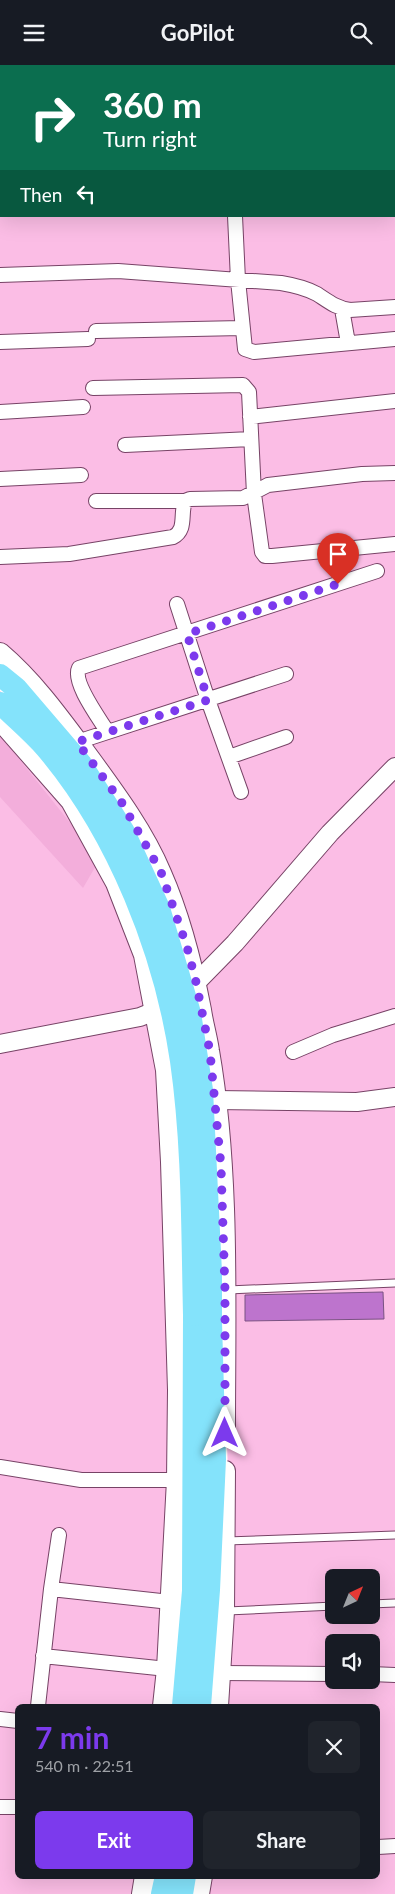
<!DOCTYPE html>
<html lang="en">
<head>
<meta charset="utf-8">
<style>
	:root { --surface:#171b24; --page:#20242c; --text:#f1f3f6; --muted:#9ea1a6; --accent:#7c3aed }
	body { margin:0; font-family:Lato,sans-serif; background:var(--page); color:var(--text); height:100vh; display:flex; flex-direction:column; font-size:19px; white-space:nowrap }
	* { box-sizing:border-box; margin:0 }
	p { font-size:16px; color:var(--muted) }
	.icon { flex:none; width:28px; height:28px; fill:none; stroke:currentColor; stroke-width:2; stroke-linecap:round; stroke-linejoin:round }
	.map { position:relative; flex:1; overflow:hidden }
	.panel { position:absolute; left:15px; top:1639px; width:365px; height:175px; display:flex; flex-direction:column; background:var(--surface); border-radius:8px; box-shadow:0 5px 20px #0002 }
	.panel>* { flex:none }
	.top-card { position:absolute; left:0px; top:0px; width:395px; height:152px; box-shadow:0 5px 20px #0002; background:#0b6e4f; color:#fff; overflow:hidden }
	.needle { width:32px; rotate:43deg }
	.tools { position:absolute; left:325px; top:1504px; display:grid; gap:10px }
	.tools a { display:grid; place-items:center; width:55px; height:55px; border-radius:8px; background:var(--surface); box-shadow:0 5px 20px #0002; font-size:25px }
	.pin { position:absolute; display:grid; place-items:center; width:42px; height:42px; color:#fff; margin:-51px -21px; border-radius:50% 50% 50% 0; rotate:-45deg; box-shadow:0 0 5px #0007 }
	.pin .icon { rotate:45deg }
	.me { position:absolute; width:55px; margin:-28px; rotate:0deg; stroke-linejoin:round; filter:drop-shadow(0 0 4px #0008) }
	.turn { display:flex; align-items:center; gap:18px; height:105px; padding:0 20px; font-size:22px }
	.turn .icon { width:65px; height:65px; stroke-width:2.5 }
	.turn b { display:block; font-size:35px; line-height:42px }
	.then { display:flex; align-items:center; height:48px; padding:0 20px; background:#0003; gap:10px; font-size:19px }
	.round { display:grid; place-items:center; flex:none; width:52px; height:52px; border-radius:8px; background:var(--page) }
	.overview { display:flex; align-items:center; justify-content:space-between; height:85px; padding:0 20px }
	h1 { font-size:30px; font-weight:700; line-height:38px; color:var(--accent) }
	.cta { display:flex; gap:10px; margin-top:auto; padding:10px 20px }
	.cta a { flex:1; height:58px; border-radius:8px; background:var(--accent); color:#fff; font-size:20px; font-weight:700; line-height:58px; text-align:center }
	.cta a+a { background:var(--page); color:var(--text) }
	header { display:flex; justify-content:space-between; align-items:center; height:65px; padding:0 20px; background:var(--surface); font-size:22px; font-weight:700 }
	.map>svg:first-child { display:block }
</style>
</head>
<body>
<header><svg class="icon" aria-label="menu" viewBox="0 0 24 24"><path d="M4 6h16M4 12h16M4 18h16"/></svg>GoPilot<svg class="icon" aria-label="search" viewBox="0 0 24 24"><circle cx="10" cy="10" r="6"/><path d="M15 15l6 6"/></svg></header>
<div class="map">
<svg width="395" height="1829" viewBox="0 0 395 1829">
	<rect width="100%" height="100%" fill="#fbbde5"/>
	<!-- built -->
	<path fill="#f3aedb" d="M0,670L79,769L101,792L83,823L0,732Z"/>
	<!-- building -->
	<path fill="#bd74cd" stroke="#795282" d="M383,1227L384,1254L245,1256V1230Z"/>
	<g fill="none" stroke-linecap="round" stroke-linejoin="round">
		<!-- service casing -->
		<g stroke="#774366" stroke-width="9">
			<path id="service" d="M228,1225L395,1218
				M226,1476L395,1470
				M371,1539L395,1538
				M227,1546L334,1541"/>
		</g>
		<!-- minor casing -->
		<g stroke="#774366" stroke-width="16">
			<path id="minor" d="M226,0V1
				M361,0V1
				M394,28L395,27
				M394,57H395
				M394,102H395
				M0,120L1,121
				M394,132H395
				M235,151L238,215L245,284L254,287L395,274
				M0,210L118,206L281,218C293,220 306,223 317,229C328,236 336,243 350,245L395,242
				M342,244L348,278
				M96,266L242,263
				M0,277L88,274
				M93,323L243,320L249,327L254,429L262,487L265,491H272L395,479
				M0,347L83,342
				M250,352L395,336
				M125,380L251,374
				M0,414L81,410
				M96,436H185
				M0,492L69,489L173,472C187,465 180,449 185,436L190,434L243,433L268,420L362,409L395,408
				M177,539L208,635L241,727
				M107,666C99,653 72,617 79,603L377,506
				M77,677L286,609
				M229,692L286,672
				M293,987L333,970L395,951
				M0,1402L81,1415H177
				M51,1524L170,1537
				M43,1591L167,1604
				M220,1608L334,1609
				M371,1609L395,1610
				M38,1641L51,1524L59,1470
				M0,1654L18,1656
				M0,1742H18
				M378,1782L395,1781"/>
		</g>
		<!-- tertiary casing -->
		<g stroke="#774366" stroke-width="20">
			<path id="tertiary" d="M188,926L235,878L330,768L395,702
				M0,979L140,952L167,941
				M215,1035L357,1037L395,1032"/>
		</g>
		<!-- secondary casing -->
		<g stroke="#774366" stroke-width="22">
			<path id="secondary" d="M0,588C33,616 59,652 85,687C112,724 143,765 161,808C180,851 192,898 201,945C203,959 207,972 209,986C230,1107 225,1242 225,1364
				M0,655L71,736L116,818L144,890L166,1005L171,1097L178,1325L177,1415L167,1604L163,1641
				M218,1641L224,1546L225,1406
				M142,1829L145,1811
				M199,1829L202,1811"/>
		</g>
		<!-- primary casing -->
		<g stroke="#fff" stroke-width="25">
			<path id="primary" d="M183,1641L193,1526L194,1250
				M200,1641L209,1525L215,1394L211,1257
				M162,1829L166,1811
				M182,1829L185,1811"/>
		</g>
		<!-- service -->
		<use href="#service" stroke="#fff" stroke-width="7"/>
		<!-- minor -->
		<use href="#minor" stroke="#fff" stroke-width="14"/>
		<!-- tertiary -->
		<use href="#tertiary" stroke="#fff" stroke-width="18"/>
		<!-- secondary -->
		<use href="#secondary" stroke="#fff" stroke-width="20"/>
		<!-- primary -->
		<use href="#primary" stroke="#84e3fb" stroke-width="22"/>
		<!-- primary-bridge casing -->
		<g stroke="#fff" stroke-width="25" stroke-linecap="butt">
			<path id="primary-bridge" d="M0,610L16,623L81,699L124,767L159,843L190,948L202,1025L211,1207V1257
				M0,638C15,653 32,667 46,683C118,768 165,887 181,996C193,1080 192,1165 194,1250"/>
		</g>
		<!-- primary-bridge -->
		<use href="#primary-bridge" stroke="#84e3fb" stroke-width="22"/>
	</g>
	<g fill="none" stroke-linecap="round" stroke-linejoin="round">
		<!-- route -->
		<path stroke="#7c3aed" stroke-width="9" stroke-dasharray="0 16.2" d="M225,1368V1225L221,1101L210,987L196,917L187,882L161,807L122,738L77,677L208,635L187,569L338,519"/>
	</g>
</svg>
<div class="tools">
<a><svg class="needle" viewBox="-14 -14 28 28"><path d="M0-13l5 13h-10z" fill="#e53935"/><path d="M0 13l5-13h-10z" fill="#9ea1a6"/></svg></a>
<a><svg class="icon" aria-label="sound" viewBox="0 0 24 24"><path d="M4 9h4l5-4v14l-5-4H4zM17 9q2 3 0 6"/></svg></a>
</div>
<div class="pin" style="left:338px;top:519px;background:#d93025"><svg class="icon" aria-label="arrive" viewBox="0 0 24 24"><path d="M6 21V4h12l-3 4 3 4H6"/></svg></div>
<svg class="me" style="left:225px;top:1368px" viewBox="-20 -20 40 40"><path d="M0-17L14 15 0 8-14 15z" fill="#7c3aed" stroke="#fff" stroke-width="4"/></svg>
<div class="top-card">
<div class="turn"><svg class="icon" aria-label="right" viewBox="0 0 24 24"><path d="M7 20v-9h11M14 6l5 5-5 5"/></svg><div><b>360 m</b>Turn right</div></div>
<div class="then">Then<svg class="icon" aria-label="left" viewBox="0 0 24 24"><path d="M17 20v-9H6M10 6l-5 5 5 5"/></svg></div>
</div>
<section class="panel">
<div class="overview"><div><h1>7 min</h1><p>540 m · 22:51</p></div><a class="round"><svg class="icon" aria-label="close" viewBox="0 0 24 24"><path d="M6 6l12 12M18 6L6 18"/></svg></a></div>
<div class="cta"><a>Exit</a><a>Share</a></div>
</section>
</div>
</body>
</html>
